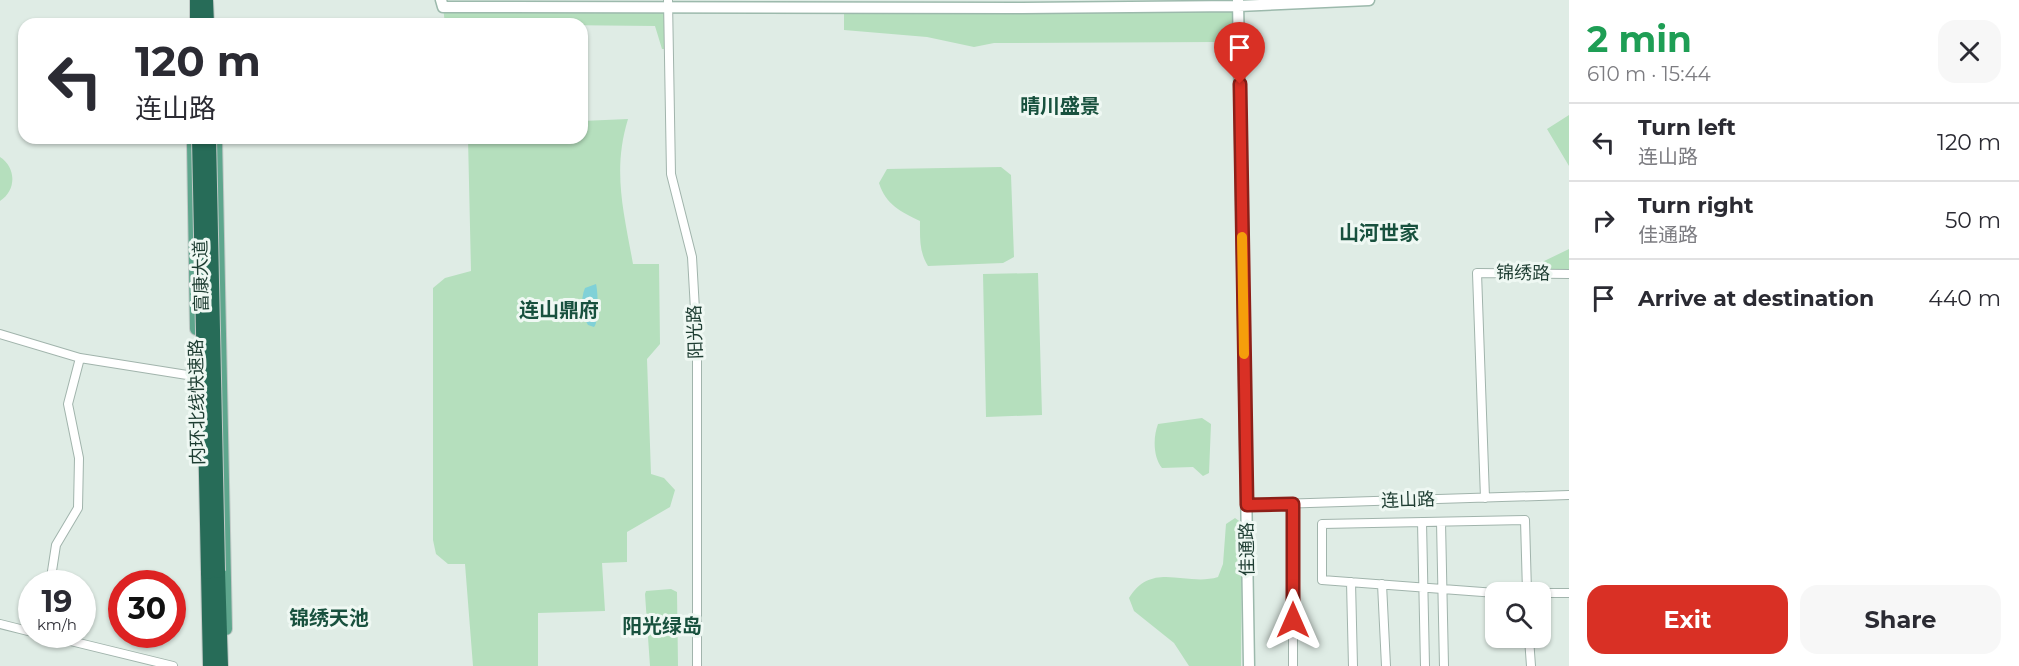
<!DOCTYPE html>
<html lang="en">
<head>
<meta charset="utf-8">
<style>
	:root { --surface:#fff; --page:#f7f7f7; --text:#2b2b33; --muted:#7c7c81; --line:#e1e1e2; --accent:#d93025 }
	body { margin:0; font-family:Montserrat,"Noto Sans SC",sans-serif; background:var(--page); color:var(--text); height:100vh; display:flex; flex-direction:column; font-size:22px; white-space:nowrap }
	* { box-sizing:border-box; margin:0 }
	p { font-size:20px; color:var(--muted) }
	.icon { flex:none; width:33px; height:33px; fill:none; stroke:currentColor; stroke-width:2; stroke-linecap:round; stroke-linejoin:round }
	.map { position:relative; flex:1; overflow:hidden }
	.drawer { display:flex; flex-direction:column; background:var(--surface); width:450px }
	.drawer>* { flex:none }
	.top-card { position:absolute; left:18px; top:18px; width:570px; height:126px; border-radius:18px; box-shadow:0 2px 4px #0004; background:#fff; color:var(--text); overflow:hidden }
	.tools { position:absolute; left:1485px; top:582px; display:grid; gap:12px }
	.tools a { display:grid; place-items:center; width:66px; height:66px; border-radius:12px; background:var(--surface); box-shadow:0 2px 4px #0004; font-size:30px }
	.speed { position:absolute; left:18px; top:570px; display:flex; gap:12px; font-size:30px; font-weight:700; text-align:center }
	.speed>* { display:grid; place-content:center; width:78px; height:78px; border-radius:50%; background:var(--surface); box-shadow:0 2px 4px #0004; line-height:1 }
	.speed small { font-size:15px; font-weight:400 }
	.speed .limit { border:9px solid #d22; background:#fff; color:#111 }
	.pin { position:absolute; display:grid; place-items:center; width:51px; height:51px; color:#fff; margin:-62px -26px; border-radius:50% 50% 50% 0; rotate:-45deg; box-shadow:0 0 6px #0007 }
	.pin .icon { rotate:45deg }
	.me { position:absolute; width:66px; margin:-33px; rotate:0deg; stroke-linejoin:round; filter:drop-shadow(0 0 4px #0008) }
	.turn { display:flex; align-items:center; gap:21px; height:126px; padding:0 18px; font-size:27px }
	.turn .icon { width:78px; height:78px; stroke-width:2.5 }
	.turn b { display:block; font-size:42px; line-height:51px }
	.round { display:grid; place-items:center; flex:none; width:63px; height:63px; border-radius:18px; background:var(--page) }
	.head { display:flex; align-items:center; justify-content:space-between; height:102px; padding:0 18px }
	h1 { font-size:36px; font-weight:700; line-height:45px; color:#1e9e55 }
	.primary-button { display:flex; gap:12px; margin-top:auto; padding:12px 18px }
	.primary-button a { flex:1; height:69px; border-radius:18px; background:var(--accent); color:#fff; font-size:24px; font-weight:700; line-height:69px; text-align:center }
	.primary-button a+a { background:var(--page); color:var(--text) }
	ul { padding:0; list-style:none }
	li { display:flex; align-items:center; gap:18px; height:78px; padding:0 18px; border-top:2px solid var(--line) }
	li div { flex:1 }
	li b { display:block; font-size:22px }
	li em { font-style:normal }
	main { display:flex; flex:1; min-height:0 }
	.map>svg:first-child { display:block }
</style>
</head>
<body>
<main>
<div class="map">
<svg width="1569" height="666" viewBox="0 0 1569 666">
	<rect width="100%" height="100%" fill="#dfece5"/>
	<!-- green -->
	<path fill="#b5dfbd" d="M668,5L669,49H662L655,26L445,24L443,7Z
		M844,6H1238L1239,21L1216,42L994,43L974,47L927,37L844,30Z
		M1569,115V166L1547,129Z
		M628,119C612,171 624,213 633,264H659L660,344L647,359L651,474L664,478L675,490L670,507L627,532V562L602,563L605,611L538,613V666H473L465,564H448L436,554L433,540V288L445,278L471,271L468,138H582V121Z
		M0,157C16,167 17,190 0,201Z
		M1001,167L1011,175L1014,257L1003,263L928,266C919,252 920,237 920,221C900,211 886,205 879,183L887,169Z
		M1569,249V274L1543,273L1538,264Z
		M1038,273L1042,415L986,417L983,274Z
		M1202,418L1211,424L1209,473L1203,476L1193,467L1162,468C1153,457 1153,437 1158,424Z
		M1235,518L1242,523L1241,666H1189L1174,643L1134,611L1129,598C1152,560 1186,587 1218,577L1223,564L1226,524Z
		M671,589L677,592L678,666H650L645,594L646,591Z"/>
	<!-- water -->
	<path fill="#80d1d7" d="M596,284C598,291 599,322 594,327L588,325C582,316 580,299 585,288Z"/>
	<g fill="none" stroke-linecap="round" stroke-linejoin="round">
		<!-- street casing -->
		<g stroke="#a1b4ac" stroke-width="10">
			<path id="street" d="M668,0L671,174L692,257L697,345V666
				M0,334L80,358L206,378
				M1485,498L1477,273L1569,274
				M1293,504V666
				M1247,505L1569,495
				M1422,522L1425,666
				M1441,522L1444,666
				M1351,582L1353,666
				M50,584L56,545L78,508L79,458L68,404L80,358
				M1382,584L1386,666
				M1496,593L1322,580V524L1525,520L1527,592
				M1540,593H1569
				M0,624L32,632
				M42,634L173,666
				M1529,638L1531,666"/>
		</g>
		<!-- secondary casing -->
		<g stroke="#9cb9ac" stroke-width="13">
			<path id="secondary" d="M441,0L443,7L1022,8L1238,6L1369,0
				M1238,0L1249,666"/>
		</g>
		<!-- primary casing -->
		<g stroke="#c0c9c6" stroke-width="14">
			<path id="primary" d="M216,138L226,629
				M193,145L196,329"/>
		</g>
		<!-- highway casing -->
		<g stroke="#c0c9c6" stroke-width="16">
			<path id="highway" d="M197,0V24
				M206,0L207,24
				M218,571L221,666
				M208,572L210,666"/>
		</g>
		<!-- street -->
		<use href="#street" stroke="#fff" stroke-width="8"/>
		<!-- secondary -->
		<use href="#secondary" stroke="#fff" stroke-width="10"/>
		<!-- primary -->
		<use href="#primary" stroke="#5ea68d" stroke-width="12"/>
		<!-- highway -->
		<use href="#highway" stroke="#276c58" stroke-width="14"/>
		<!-- highway-bridge casing -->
		<g stroke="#c0c9c6" stroke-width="16" stroke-linecap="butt">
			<path id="highway-bridge" d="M199,138L208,572
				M209,138L218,571"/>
		</g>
		<!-- highway-bridge -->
		<use href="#highway-bridge" stroke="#276c58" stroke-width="14"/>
	</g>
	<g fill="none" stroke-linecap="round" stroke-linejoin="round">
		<!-- route casing -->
		<g stroke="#8d1f18" stroke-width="15">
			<path id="route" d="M1240,84L1247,505L1293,504V620"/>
		</g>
		<!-- route -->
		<use href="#route" stroke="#d93025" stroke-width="10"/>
		<!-- slow -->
		<path stroke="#f59e0b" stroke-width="10" d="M1242,237L1244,354"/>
	</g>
	<g text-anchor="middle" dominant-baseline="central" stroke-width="6" stroke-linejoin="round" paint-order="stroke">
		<!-- street labels -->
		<g font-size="18" fill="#1e3d32" stroke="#eff8f3">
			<text transform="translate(1523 273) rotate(1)">锦绣路</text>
			<text transform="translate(201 276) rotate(-91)">富康大道</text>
			<text transform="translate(695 332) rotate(-92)">阳光路</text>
			<text transform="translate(197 402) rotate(-91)">内环北线快速路</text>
			<text transform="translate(1408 500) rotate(-2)">连山路</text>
			<text transform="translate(1247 549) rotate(-91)">佳通路</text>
		</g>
		<!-- neighbourhood labels -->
		<g font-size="20" font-weight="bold" fill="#18513e" stroke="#eff8f3">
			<text x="1060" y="106">晴川盛景</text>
			<text x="1379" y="233">山河世家</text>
			<text x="559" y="310">连山鼎府</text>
			<text x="329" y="618">锦绣天池</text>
			<text x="662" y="626">阳光绿岛</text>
		</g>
	</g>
</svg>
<div class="tools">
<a><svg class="icon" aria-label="search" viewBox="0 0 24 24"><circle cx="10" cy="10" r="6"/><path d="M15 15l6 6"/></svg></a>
</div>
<div class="speed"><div>19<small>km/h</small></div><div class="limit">30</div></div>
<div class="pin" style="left:1240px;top:84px;background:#d93025"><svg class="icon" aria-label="arrive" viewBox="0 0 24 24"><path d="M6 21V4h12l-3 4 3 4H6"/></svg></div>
<svg class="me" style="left:1293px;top:620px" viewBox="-20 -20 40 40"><path d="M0-17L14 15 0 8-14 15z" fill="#d93025" stroke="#fff" stroke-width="4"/></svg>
<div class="top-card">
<div class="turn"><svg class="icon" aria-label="left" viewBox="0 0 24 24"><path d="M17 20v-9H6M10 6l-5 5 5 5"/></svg><div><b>120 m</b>连山路</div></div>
</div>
</div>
<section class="drawer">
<div class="head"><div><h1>2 min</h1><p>610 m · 15:44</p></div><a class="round"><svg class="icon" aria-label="close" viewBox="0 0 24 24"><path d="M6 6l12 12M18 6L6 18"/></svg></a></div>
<ul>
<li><svg class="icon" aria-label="left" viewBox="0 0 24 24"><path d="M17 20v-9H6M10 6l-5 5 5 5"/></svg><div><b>Turn left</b><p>连山路</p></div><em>120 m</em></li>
<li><svg class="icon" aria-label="right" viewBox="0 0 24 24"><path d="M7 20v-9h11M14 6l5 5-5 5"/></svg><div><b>Turn right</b><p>佳通路</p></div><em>50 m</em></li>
<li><svg class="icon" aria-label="arrive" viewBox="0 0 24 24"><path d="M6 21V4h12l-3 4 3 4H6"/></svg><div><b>Arrive at destination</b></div><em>440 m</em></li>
</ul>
<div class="primary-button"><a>Exit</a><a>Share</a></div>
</section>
</main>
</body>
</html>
